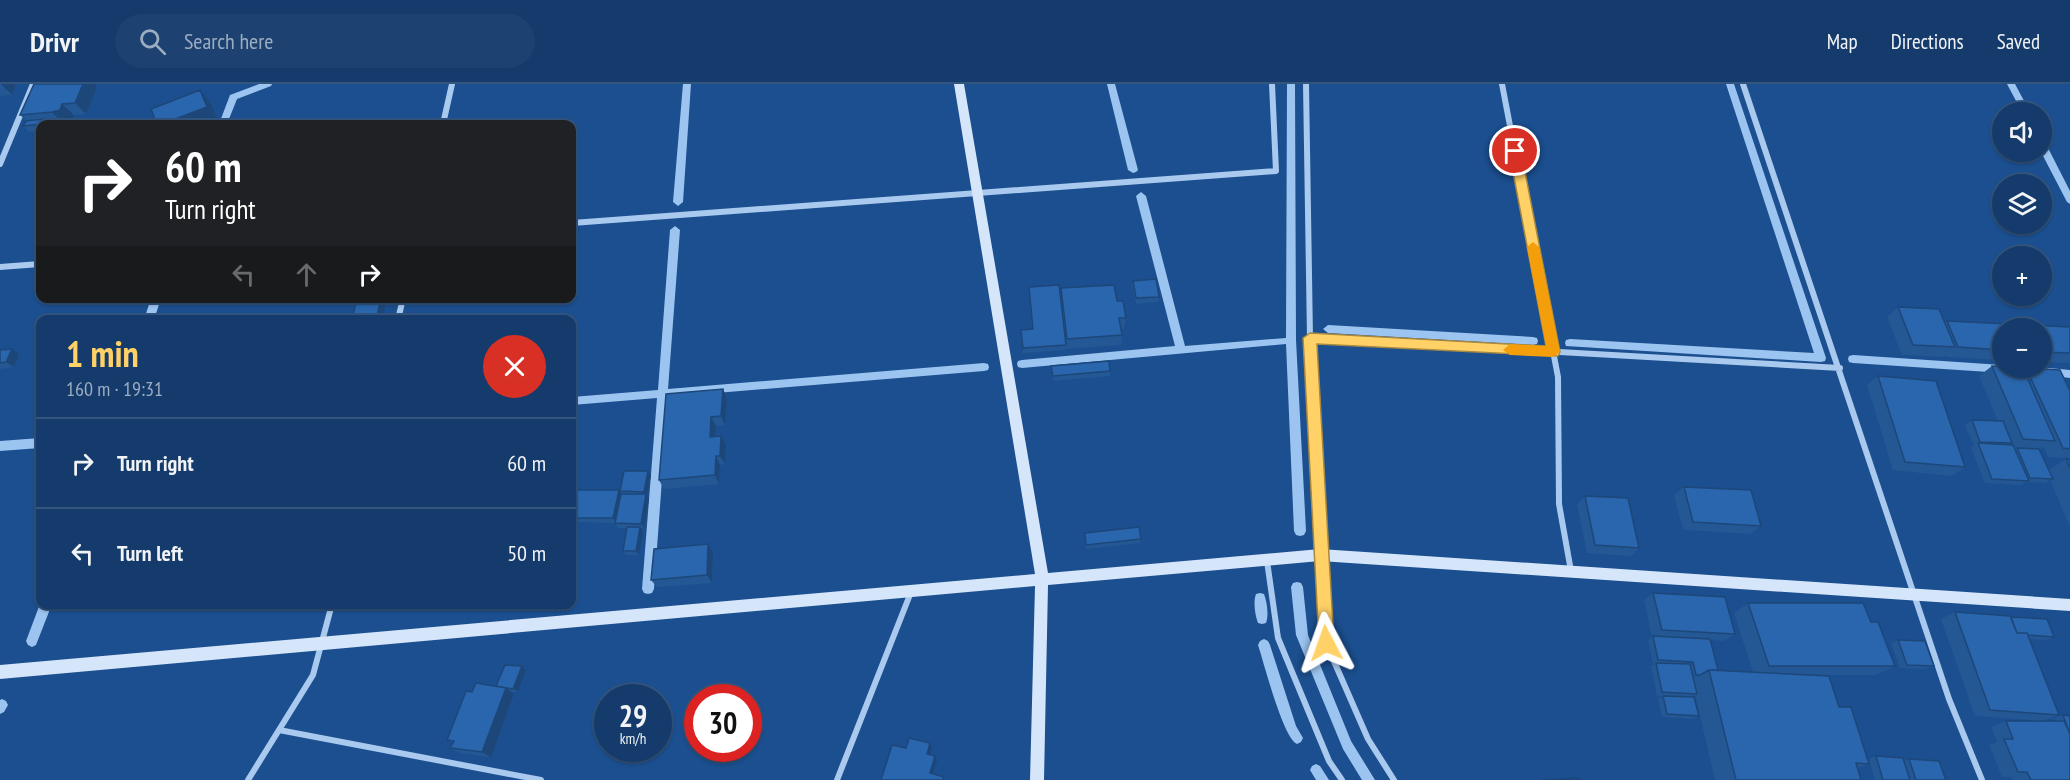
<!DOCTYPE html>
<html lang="en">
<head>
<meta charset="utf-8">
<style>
	:root { --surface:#143b6b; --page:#1d4271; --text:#f1f3f6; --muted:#9dadc1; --line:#33557e; --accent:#ffd166 }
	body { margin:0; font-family:"PT Sans Narrow",sans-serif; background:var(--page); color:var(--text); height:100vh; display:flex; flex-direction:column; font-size:22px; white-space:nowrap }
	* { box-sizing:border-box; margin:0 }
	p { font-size:20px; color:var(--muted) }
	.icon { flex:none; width:33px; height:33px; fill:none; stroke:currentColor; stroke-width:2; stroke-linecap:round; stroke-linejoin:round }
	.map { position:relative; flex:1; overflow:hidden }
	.sheet { position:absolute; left:36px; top:231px; width:540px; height:294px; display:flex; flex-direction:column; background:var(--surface); border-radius:12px; box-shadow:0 2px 4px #0004,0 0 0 2px var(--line) }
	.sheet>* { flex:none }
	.hud { position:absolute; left:36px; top:36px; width:540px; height:183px; border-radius:12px; box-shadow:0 2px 4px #0004,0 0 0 2px var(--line); background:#202124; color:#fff; overflow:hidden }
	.buttons { position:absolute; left:1992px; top:18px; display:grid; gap:12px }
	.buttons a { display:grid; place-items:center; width:60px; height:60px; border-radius:50%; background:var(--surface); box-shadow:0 2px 4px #0004,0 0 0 2px var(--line); font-size:30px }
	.speed { position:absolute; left:594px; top:600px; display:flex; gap:12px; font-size:30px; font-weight:700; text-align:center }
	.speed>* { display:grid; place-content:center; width:78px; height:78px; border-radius:50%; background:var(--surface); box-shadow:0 2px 4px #0004,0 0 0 2px var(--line); line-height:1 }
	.speed small { font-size:15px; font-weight:400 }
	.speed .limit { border:9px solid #d22; background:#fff; color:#111 }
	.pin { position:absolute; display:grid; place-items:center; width:51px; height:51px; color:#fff; margin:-26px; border:3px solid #fff; border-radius:50%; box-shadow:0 2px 6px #0007 }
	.me { position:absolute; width:66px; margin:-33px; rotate:356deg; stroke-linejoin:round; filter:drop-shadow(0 0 4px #0008) }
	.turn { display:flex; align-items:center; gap:21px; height:126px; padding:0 30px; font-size:27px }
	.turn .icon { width:78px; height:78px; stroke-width:2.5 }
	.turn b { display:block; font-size:42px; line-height:51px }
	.lanes { display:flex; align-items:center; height:57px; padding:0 30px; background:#0003; justify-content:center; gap:30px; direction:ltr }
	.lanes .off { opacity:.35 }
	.round { display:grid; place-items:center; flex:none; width:63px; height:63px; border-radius:32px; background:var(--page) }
	.head { display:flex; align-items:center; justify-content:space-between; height:102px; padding:0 30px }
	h1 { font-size:36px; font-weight:800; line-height:45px; color:var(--accent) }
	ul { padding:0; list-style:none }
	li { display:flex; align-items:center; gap:18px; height:90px; padding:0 30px; border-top:2px solid var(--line) }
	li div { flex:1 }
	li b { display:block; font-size:22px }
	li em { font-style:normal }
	header { display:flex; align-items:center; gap:36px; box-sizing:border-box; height:84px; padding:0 30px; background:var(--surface); border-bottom:2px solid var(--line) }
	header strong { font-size:28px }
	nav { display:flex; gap:33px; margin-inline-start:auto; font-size:21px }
	.search { width:420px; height:54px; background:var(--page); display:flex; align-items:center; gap:15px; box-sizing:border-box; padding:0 21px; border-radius:33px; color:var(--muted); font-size:22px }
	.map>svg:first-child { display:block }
</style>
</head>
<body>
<header>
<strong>Drivr</strong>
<div class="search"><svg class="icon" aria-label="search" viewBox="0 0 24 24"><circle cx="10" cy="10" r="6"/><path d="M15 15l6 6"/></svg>Search here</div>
<nav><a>Map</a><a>Directions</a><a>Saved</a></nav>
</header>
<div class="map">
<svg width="2070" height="696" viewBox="0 0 2070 696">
	<rect width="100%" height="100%" fill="#1b4f8f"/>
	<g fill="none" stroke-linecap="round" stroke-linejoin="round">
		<!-- stream -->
		<path fill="#9cc4f0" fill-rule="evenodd" d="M259,0H272L271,2L237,15L227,40H219L230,11Z
			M683,0H691L683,118L678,122L673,118Z
			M1107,0H1115L1138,86L1136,88L1133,89L1128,86Z
			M1287,0H1295L1296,256L1306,447L1304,451L1300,452L1296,451L1294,447L1286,260L1022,284L1018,283L1017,280L1018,277L1022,276L1175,262L1136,112L1141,108L1146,112L1185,262L1286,254Z
			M1726,0H1734L1826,274L1825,277L1821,278L1566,262L1565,259L1566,256L1570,255L1814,269Z
			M2007,0H2015L2030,28H2022Z
			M2042,57L2046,60L2070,107V120L2067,118L2041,68Z
			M675,142L680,146L668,305L984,279L988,280L989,283L988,286L984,287L668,313L654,505L652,509L648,510L644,509L642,505L657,314L572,321V313L658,306L670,146Z
			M151,214H161L154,236H144Z
			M1328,241L1533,253L1537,254L1538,257L1537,260L1533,261L1328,249L1323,245Z
			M1853,271L2002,281V284L2009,285L2008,288L2004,289L1853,279L1849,278L1848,275L1849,272Z
			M2049,284L2070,286V294L2045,291L2044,288L2045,285Z
			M40,354V364L0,367V357Z
			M1297,498L1301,499L1303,503L1308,551L1351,657L1375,696H1362L1343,665L1296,551L1291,503L1293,499Z
			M1260,509L1264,510C1267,518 1269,531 1266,539L1262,540L1258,539C1255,531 1253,518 1256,510Z
			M40,520H52L36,561L32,563L28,561L26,557Z
			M1264,555L1268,557L1270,561L1296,642L1303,654L1301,658L1297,660C1283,654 1264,579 1258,561L1260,557Z
			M2,615L6,617L8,621L4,628L0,630V616Z
			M1316,680L1320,682L1329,696H1316L1310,686L1312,682Z"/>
		<!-- street -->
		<path stroke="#a9c9ee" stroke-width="6" d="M1306,0L1310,254L1326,559L1368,655L1394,696
			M1502,0L1558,293L1559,420L1571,487
			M1743,0L1949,615L1982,696
			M443,40L452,0
			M0,80L33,0
			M572,139L1276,87L1272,0
			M0,183L40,180
			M398,236L403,214
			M1310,254L1840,284
			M1267,477L1278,554L1329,677L1342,696
			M279,646L541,696
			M248,696L313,591L332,520
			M837,696L911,508"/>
		<!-- secondary -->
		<path fill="#d6e6fa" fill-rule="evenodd" d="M954,0H964L1048,489L1320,465L2070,515V527L1320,477L1048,501L1044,696H1030L1035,502L0,595V581L1035,490Z"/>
	</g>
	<!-- wall -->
	<path fill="#245895" d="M0,0H16L12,11L0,12Z
		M34,0H94L97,3L86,30L74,31L71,37L63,40H40V47L29,48L23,42L27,37L20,31Z
		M1133,197L1159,213L1158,218L1136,220L1132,202Z
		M1029,203L1066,261V266L1023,269L1021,251L1032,245Z
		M1061,204L1117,217L1126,234L1124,244H1121L1122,251L1121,261L1066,265L1061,214Z
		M1898,223L1945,239L1947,237L2070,243V279L2042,278V244H2002V276L1946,273L1945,271L1943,273L1902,271L1887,233Z
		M0,266L19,270L14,283L0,285Z
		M1051,282L1110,287V292L1053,297Z
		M1992,282L2023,286L2026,284L2070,307V374L2048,373L2044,363L2040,365L2049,386L2066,375L2070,376V443L2050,396L2045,399L2026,398L2021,401L1985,399L1971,364L1974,362L1965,341L1972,336L1998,337L1979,292Z
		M1878,292L1965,383L1952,392L1893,386L1867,301Z
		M723,305L727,315L725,341L716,342L715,352L726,361L725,380L720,381L719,400L664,405L659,396Z
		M651,391L647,412L649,415L644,444H641L643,447L639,471H626L623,467L627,444H618L615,439L572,438V406L620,407Z
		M1684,403L1761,442L1750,450L1683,446L1674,411Z
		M1585,412L1639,464L1631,472L1587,469L1577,421Z
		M1085,449L1141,455L1140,459L1086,465Z
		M708,460L713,468L712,499L657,503L651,496Z
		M1653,509L1735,550L1724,557L1710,556L1718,586L1753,588L1734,529L1748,519L1871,538L1895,582L1876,591H1805L1839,623L1869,680L1857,684L1861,696H1715L1695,611L1692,613L1699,632L1693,635L1662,633L1658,615L1663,612H1657L1651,582L1655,580H1653L1648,556L1652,553L1644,516Z
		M1955,528L2054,553L2046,556L2030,555L2059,631L2043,637L1975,632L1941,535Z
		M1898,556L1934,582L1926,585L1900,584L1891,559Z
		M522,582L526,586L518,608H511L514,610L491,673L460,669L450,664L453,659L447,656L472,608L496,602Z
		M2063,631L2070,632V696H2013L2011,693H2002L1989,661L1997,658L1991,643L2006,637H2056L2055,634Z
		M1876,672L1904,677L1909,675L1946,696H1875L1869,675Z"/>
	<!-- shaded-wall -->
	<path fill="#1d4779" d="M1,0H16L12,11Z
		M83,0H94L97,3L86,30L75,19Z
		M200,6L210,18L217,34L200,40H166L167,38Z
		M62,20L74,31L71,37L63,40L52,28Z
		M44,35L49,40H42Z
		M381,214H387L382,236H376Z
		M12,265L19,270L14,283L6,278Z
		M723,305L727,315L725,341L721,332Z
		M711,333L716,342L714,362L710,353Z
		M721,352L726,361L725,380L720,372Z
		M573,370L576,374L572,395V375Z
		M716,372L720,381L719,400L715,391Z
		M648,387L651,391L647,412L644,408Z
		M619,406L622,410L616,439L613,434Z
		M646,410L649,415L644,444L641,440Z
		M640,443L643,447L639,471L636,467Z
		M708,460L713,468L712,499L707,491Z
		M522,582L526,586L518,608L513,605Z
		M506,604L514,610L491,673L482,668Z
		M930,659L932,664L929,675L927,670Z
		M935,672L937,677L931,694L930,689Z"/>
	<!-- building -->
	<path fill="#2a66ad" stroke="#1d4779" stroke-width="1.5" d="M34,0H83L75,19L62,20L60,26L52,28L20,31Z
		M200,6L207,23L167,38L166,40H127L129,36L155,35L151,25Z
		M44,35L42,40L23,42L26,37Z
		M1156,195L1159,213L1136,214L1133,197Z
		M1059,201L1066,261L1023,264L1021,246L1033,245L1029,203Z
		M1114,201L1117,217H1123L1126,234H1119L1122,251L1067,255L1061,204Z
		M357,214H381L376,236H352Z
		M1898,223L1939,225L1955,263L1913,261Z
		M1947,237L2070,243V269L2042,268V244H2002V266L1958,263Z
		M12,265L6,278L0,279V266Z
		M1109,277L1110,287L1053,292L1051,282Z
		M1992,282L2023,284L2055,357L2023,355Z
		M2026,284L2060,286L2070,307V365L2063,364Z
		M1878,292L1936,297L1965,383L1905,378Z
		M723,305L721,332L711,333L710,353L721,352L720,372H716L715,391L659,396L666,310Z
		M1972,336L2003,337L2012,359L1980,358Z
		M1978,359L2013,361L2029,397L1992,395Z
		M2017,364L2039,365L2053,395L2030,394Z
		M2066,375L2070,376V384Z
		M624,387H648L644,408L620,407Z
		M1684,403L1751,406L1761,442L1693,438Z
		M572,406H619L613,434H572Z
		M621,410H646L641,440L615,439Z
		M1585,412L1628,414L1639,464L1595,461Z
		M627,443H640L636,467H623Z
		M1139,443L1141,455L1086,461L1085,449Z
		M708,460L707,491L651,496L654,465Z
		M1653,509L1725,513L1735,550L1662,546Z
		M1748,519H1863L1871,538H1878L1895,582H1769Z
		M1955,528L2010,532L2017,549H2027L2059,631L1990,626Z
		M2011,533L2047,535L2054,553L2028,551L2027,549H2017Z
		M1653,552L1710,555L1718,586H1709L1700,591H1696L1693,578L1658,576Z
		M1898,556L1925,557L1934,582L1907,581Z
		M1656,579L1690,580L1697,610L1662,608Z
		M505,581L522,582L513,605L496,602Z
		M1709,586L1829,592L1839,623H1851L1869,680L1856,679L1861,696H1736Z
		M476,599L506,604L482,668L450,664L454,657L447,656L466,607L472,608Z
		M1663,612L1694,613L1699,632L1667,630Z
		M2063,631L2070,632V650L2069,648Z
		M2006,637H2064L2070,650V696H2031L2027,688H2018L2004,655H2013Z
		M909,654L930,659L927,670L935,672L930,689L944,693L943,696H881L892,661L906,664Z
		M1876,672L1903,674L1910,696H1883Z
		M1909,675L1939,677L1946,696H1916Z
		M1579,694L1580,696H1541Z"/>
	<!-- route -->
	<path fill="#ffd166" stroke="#a68842" stroke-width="1.5" d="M1515,63L1521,67L1560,268L1558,272L1317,260L1334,559L1332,564L1326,567L1321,564L1319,559L1303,254L1310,249L1546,262L1509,67Z"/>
	<!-- slow -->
	<path fill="#f59e0b" d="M1533,158L1539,163L1560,268L1553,273L1510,271L1503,266L1510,260L1546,262L1527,163Z"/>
</svg>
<div class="buttons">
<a><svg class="icon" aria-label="sound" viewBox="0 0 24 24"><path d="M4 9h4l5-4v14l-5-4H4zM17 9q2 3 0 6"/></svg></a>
<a><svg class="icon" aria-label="layers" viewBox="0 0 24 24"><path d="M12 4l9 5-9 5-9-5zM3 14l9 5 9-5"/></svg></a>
<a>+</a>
<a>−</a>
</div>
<div class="speed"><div>29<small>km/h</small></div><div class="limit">30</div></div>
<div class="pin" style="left:1515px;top:67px;background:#d93025"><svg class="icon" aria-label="arrive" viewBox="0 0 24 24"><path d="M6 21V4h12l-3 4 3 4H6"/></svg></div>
<svg class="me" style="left:1326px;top:559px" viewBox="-20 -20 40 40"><path d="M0-17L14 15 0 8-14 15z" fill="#ffd166" stroke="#fff" stroke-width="4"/></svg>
<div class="hud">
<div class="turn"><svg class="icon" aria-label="right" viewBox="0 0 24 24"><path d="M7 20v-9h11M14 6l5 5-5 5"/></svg><div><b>60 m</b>Turn right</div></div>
<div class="lanes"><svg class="icon off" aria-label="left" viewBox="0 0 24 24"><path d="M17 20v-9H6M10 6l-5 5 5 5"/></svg><svg class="icon off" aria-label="ahead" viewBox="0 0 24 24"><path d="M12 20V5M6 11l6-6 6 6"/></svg><svg class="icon" aria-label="right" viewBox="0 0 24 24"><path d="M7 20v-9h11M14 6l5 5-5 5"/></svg></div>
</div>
<section class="sheet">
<div class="head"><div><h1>1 min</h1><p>160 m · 19:31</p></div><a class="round" style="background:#d93025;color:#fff"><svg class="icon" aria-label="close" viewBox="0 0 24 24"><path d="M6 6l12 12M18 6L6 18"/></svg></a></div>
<ul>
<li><svg class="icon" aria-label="right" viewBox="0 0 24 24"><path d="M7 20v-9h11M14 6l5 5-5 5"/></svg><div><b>Turn right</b></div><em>60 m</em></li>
<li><svg class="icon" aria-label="left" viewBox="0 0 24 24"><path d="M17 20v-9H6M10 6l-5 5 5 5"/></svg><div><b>Turn left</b></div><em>50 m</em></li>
</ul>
</section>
</div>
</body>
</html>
